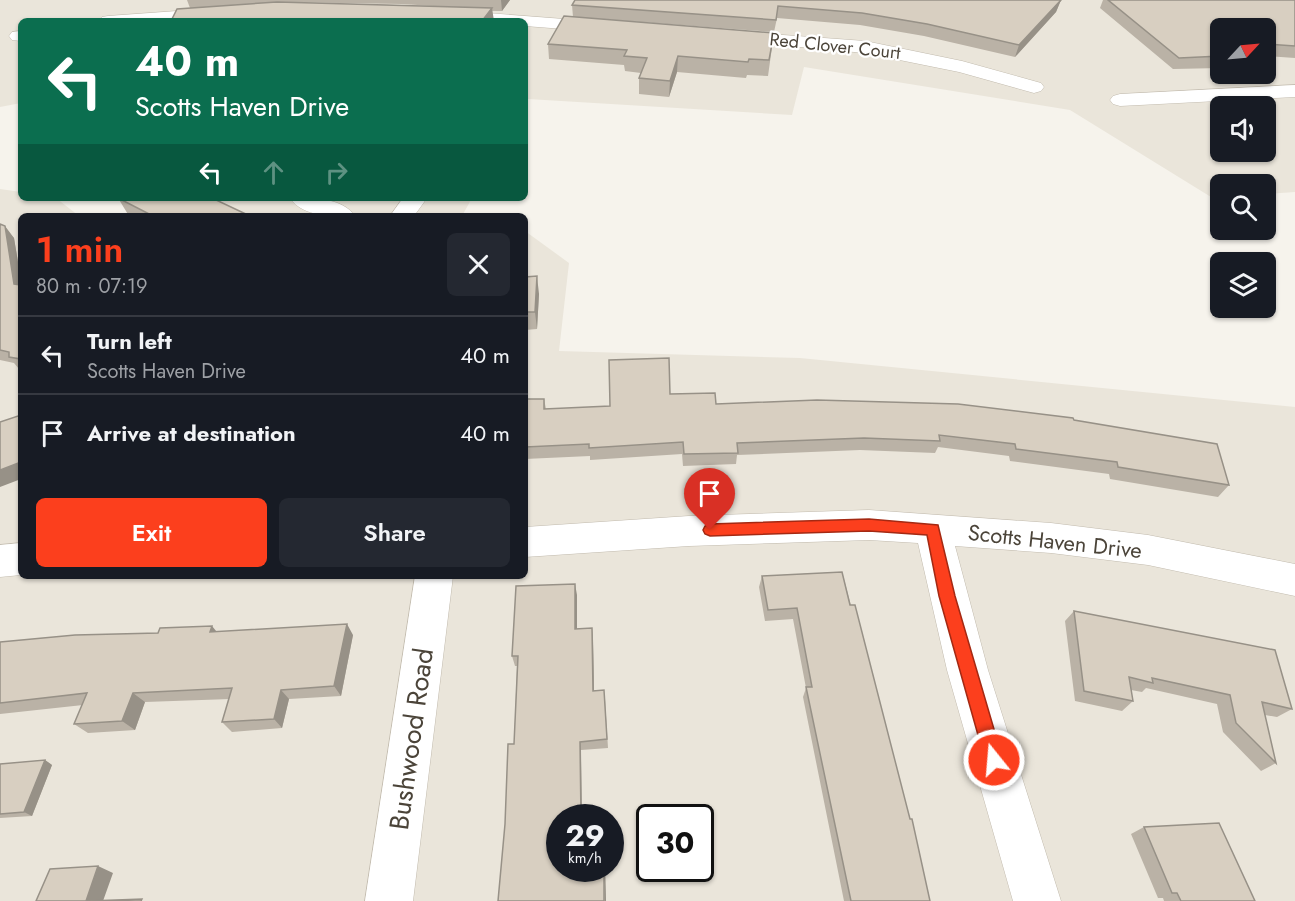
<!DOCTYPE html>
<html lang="en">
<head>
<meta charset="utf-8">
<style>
	:root { --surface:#171b24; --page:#242831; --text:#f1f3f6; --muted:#9ea1a6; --line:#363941; --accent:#fc3f1d }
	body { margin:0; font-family:Jost,sans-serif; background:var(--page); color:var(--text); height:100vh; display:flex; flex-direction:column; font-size:22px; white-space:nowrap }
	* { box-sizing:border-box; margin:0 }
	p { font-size:20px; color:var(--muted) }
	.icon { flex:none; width:33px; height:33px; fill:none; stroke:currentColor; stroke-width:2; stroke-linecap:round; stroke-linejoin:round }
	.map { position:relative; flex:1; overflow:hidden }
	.panel { position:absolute; left:18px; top:213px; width:510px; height:366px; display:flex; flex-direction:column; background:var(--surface); border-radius:9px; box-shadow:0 2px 4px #0004 }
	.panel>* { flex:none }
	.guide { position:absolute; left:18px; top:18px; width:510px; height:183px; border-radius:9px; box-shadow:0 2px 4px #0004; background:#0b6e4f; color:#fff; overflow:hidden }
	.needle { width:39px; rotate:64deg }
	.buttons { position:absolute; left:1210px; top:18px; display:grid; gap:12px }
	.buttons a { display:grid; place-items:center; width:66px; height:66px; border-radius:9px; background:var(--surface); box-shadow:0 2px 4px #0004; font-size:30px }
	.speed { position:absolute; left:546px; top:804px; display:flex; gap:12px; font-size:30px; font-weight:700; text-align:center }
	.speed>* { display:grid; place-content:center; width:78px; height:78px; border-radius:50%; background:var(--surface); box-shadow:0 2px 4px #0004; line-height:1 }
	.speed small { font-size:15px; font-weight:400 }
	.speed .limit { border:3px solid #111; border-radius:9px; background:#fff; color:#111 }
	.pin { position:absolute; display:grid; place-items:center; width:51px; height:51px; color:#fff; margin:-62px -26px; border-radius:50% 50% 50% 0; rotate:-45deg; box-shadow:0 0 6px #0007 }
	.pin .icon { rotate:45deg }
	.me { position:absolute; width:66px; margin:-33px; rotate:343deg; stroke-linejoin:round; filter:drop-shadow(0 0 4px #0008) }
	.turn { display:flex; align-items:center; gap:21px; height:126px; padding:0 18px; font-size:27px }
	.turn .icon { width:78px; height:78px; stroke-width:2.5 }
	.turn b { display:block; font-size:42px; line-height:51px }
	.lanes { display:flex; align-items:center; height:57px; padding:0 18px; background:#0003; justify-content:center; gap:30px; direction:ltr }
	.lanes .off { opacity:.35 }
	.round { display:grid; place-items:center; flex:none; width:63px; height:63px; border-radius:9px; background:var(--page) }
	.headline { display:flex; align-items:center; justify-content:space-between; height:102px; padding:0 18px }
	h1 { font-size:36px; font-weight:600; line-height:45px; color:var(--accent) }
	.cta { display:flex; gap:12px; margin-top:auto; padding:12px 18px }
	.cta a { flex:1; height:69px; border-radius:9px; background:var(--accent); color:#fff; font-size:24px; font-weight:600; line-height:69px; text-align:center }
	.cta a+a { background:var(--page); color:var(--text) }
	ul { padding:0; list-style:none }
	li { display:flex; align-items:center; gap:18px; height:78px; padding:0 18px; border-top:2px solid var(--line) }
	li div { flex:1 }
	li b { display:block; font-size:22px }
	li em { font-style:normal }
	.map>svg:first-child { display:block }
</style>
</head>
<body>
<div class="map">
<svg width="1295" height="901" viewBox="0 0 1295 901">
	<rect width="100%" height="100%" fill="#f6f3ec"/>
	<!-- residential -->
	<path fill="#eae5da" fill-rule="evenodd" d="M0,0H1295V192L1266,194V184H1221V196L1211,197L1070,110L804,67L792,115L528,99L525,103V21H21V103L0,107ZM1221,28H1266V74H1221ZM1221,106H1266V152H1221Z
		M0,189L21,192V198H56L79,216H21V576H525V231L569,263L559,351L800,358L1295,407V901H0ZM560,818H610V868H560ZM650,818H700V868H650Z
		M179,198H472L462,216H142Z"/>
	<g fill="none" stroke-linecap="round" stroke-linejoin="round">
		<!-- minor casing -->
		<g stroke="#c2bbae" stroke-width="1">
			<path id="minor" d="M219,8L225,9L228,13L225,17L181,21H99L102,17L108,16Z
				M448,10L603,22L609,23L612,27L609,31L603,32L525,26V21H457L442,19L439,15L442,11Z
				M21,31V41L12,40L9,36L12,32Z
				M729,31L865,41L962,61L1041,83L1044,87L1041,91L1034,93L959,72L865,53L723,40L720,36L723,32Z
				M1295,85V97L1120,106L1113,104L1110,100L1113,96L1120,94Z
				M290,198C311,198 342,197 355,216C334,216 303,218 290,198Z
				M403,198H427L414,216H390Z
				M869,510L1051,523L1148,535L1295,564V596L1148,565L1051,553L955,546L988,670L1061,901H1013L947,670L918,543L869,540L689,546L525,557V527L689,516Z
				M21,543V575L0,577V545Z
				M415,576H453L413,901H365Z"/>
		</g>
		<!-- minor -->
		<use href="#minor" fill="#fff" fill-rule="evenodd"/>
	</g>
	<!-- wall -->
	<path fill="#bab2a6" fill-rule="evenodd" d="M187,0H510L502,11L190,8ZM282,2L402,4L433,6Z
		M1061,0L1056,12L1015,57L924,36L860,25L777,18L774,32L573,17L572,5Z
		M1103,0H1295V58L1266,56V28H1221V68L1173,69L1100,8Z
		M774,33L768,76L747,75L746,78L677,72L669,97L639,94V78L641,73L625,71L624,65L549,59L548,44Z
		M118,198L250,216H129Z
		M0,224L14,238L21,280V369H19L14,363L0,360Z
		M525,277L539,294L537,329L525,330Z
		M670,394L716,404L1074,420L1229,485L1218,497L1110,479L1109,474L1010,461L1009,456L938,447L935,453L860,450L737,455L736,464L683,466L682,454L590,460V456L525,459V399H544L546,409L610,406Z
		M842,572L930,901H844L803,697L806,688L793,619L765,621L759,587L762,576Z
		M577,595V629L592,628L593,639L594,690L605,699L608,748L581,750L560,818L605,868L606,901H498L514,744L517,666H515L512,656Z
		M1074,611L1292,709L1277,717L1265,715L1276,763L1261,771L1223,732L1217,704L1146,688L1142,692L1131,690L1133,701L1122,711L1075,701L1065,621Z
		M217,632L353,635L341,696L289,699L282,728L232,732L222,722L230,699L145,702L135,730L88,733L74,724L83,705L0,714V642L158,633Z
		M45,760L52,765L32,816L0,818V764Z
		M1144,827L1255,901H1164L1163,898H1158L1131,834Z"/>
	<!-- shaded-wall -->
	<path fill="#979187" d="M501,0H510L502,11Z
		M1061,0L1056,12L1015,57L1019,45Z
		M492,8L494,21H482Z
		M678,56L677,72L669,97L670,81Z
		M5,226L14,238L21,280V293L14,284Z
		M537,276L539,294L537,329L535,312Z
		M21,462V479L0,487V470Z
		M575,584L577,595V640L575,629Z
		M347,624L353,635L341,696L334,686Z
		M212,626L221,637L210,632Z
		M592,628L593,639L594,700L593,691Z
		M281,690L289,699L282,728L274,719Z
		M133,693L145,702L135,730L122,721Z
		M580,742L581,750L582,818H581Z
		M45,760L52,765L32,816L24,812Z
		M98,866L113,873L103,901H86Z
		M604,868H605L606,901H605Z"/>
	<!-- building -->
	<path fill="#d8cfc1" stroke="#979187" stroke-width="1.5" d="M575,0H1061L1019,45L927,24L862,13L778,6L776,20L572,5Z
		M1108,0H1295V46L1266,44V28H1221V56L1179,58Z
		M277,2L492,8L482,21H171L177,9Z
		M564,16L774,33L769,60L749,59L748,62L678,56L670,81L639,78L647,58L624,56L627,50L548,44Z
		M118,198H212L250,216H153Z
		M0,224L5,226L14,284L21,285V359L9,357V352L0,350Z
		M537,276L535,312H525V277Z
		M669,358L670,394L715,393L716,404L817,400L958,404L1073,418L1074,420L1217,444L1229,485L1118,467L1117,462L1016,449L1015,444L939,435L940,441L864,438L737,443L738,453L684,454L683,442L589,448V444L525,447V399H544V409L610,406L609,360Z
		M21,415V462L0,470V422Z
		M842,572L850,605H855L910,819H912L930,901H851L806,687H812L797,608L768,610L762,576Z
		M575,584V629L592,628L593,691L604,690L607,739L580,742L581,818H560V868H604V901H498L505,824L508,744H514L518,656H512L516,586Z
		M1074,611L1275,650L1292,709L1262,702L1276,763L1236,723L1230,695L1152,678L1153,683L1129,677L1133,701L1084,691Z
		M347,624L334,686L281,690L274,719L222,722L232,688L133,693L122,721L74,724L87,693L0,703V642L75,635L158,633L160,628L212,626L210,632Z
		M45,760L24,812L0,814V764Z
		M1219,823L1255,901H1181L1177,893H1172L1144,827Z
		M98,866L86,901H36L50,869Z
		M142,899L141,901H88Z"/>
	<!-- route -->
	<path fill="#fc3f1d" stroke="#a42913" stroke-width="1.5" d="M869,519L938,525L955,596L1003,760L1000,766L994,769L987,766L985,760L939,596L927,535L869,531L710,536L705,534L703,530L705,526L710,524Z"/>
	<g text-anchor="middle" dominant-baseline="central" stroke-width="4.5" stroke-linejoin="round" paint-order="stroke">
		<!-- far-street labels -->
		<g font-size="18" fill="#4b4439" stroke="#fff">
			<text transform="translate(835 46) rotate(6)">Red Clover Court</text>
		</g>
		<!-- street labels -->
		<g font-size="22" fill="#4b4439" stroke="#fff">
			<text transform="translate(1055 541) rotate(6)">Scotts Haven Drive</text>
		</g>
		<!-- near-street labels -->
		<g font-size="27" fill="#4b4439" stroke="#fff">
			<text transform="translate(411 739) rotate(-82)">Bushwood Road</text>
		</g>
	</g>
</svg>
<div class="buttons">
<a><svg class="needle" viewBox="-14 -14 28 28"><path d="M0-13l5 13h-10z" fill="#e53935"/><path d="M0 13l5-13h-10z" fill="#9ea1a6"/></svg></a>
<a><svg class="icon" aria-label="sound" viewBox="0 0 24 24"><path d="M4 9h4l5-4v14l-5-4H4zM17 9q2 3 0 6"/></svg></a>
<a><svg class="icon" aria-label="search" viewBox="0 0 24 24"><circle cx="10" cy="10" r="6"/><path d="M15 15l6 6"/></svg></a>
<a><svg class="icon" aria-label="layers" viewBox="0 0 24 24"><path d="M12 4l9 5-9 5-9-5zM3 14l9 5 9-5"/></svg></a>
</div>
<div class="speed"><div>29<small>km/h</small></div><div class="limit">30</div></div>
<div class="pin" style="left:710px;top:530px;background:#d93025"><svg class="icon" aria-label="arrive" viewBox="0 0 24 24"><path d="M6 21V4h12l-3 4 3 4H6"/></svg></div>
<svg class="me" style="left:994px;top:760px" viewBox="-20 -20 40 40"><circle r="17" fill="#fc3f1d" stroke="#fff" stroke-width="3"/><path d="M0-11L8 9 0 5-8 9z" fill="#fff"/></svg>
<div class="guide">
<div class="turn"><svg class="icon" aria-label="left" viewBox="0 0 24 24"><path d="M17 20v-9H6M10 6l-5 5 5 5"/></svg><div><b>40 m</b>Scotts Haven Drive</div></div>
<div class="lanes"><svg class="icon" aria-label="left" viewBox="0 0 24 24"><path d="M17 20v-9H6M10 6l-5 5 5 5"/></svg><svg class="icon off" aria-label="ahead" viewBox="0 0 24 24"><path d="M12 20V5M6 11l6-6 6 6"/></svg><svg class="icon off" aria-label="right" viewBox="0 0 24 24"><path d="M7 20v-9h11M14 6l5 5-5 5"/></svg></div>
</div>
<section class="panel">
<div class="headline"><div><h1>1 min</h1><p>80 m · 07:19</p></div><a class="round"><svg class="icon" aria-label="close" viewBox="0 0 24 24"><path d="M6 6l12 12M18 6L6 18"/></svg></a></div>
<ul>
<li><svg class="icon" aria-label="left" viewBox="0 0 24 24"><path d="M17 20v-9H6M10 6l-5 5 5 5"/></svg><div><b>Turn left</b><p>Scotts Haven Drive</p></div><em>40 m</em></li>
<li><svg class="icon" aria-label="arrive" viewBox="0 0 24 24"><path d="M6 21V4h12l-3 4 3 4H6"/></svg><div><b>Arrive at destination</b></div><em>40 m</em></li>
</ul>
<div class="cta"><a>Exit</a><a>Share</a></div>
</section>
</div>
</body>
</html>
